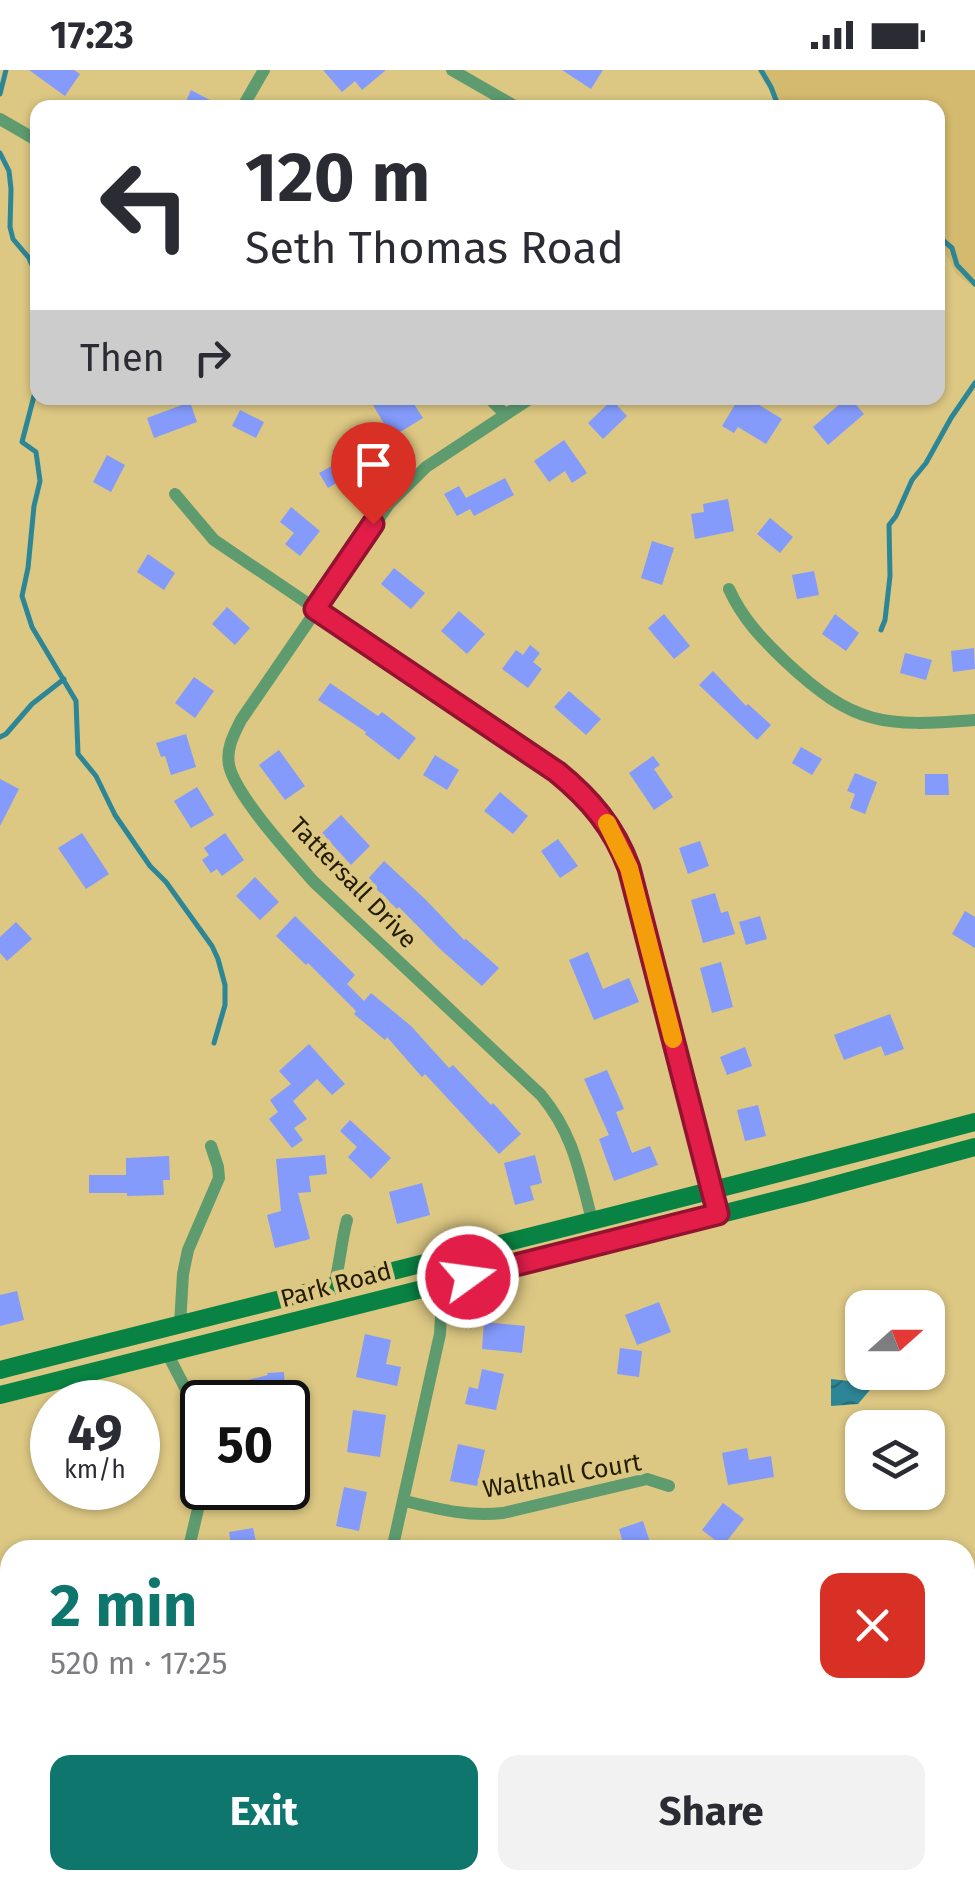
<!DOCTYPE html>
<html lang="en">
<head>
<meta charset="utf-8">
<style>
	:root { --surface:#fff; --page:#f2f2f3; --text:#2b2b33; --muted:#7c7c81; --accent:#0f766e }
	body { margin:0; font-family:"Fira Sans",sans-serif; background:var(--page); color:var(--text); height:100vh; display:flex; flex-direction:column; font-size:38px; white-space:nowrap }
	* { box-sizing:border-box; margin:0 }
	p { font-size:32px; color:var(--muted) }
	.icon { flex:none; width:55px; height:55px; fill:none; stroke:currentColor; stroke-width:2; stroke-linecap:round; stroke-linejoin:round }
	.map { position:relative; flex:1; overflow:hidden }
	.side { position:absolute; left:0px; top:1470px; width:975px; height:350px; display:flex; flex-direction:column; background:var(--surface); border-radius:30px 30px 0 0; box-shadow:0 2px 8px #0004 }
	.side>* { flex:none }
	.top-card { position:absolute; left:30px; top:30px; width:915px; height:305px; border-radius:20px; box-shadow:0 2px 8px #0004; background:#fff; color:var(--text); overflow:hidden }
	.needle { width:65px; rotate:69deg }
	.fabs { position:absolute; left:845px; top:1220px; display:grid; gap:20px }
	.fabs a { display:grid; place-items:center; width:100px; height:100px; border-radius:20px; background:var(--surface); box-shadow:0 2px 8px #0004; font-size:50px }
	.speed { position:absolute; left:30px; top:1310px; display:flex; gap:20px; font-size:50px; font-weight:700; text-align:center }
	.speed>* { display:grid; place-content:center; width:130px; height:130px; border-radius:50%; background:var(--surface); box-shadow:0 2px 8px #0004; line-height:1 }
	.speed small { font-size:25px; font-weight:400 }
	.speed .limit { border:5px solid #111; border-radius:15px; background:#fff; color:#111 }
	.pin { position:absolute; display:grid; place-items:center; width:85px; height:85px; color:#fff; margin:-102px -42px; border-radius:50% 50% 50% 0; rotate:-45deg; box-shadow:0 0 10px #0007 }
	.pin .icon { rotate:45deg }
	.me { position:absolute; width:110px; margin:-55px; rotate:76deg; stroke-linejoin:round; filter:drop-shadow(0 0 8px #0008) }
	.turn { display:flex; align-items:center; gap:35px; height:210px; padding:0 50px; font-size:45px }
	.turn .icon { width:130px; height:130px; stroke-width:2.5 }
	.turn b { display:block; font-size:70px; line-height:85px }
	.then { display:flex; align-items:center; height:95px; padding:0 50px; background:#0003; gap:20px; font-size:38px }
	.round { display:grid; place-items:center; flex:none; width:105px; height:105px; border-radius:20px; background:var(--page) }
	.overview { display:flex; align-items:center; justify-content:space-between; height:170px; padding:0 50px }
	h1 { font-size:60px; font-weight:700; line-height:75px; color:var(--accent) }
	.button { display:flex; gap:20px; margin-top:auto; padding:20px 50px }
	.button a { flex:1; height:115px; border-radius:20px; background:var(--accent); color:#fff; font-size:40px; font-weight:700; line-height:115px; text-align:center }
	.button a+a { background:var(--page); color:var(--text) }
	.status { display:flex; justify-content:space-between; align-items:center; height:70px; padding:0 50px; background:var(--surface); direction:ltr }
	.status svg { height:28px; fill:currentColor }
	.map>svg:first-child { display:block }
</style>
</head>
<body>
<div class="status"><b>17:23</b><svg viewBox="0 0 49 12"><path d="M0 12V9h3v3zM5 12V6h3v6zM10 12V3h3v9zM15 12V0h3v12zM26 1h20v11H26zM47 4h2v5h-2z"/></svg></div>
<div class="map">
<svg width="975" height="1820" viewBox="0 0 975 1820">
	<defs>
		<pattern id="water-waves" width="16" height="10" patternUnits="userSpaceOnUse" patternTransform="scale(2.5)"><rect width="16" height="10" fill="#2d8696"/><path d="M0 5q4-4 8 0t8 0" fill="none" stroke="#266d78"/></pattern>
	</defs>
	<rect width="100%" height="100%" fill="#dcc783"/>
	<!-- built -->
	<path fill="#d3ba6e" d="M757,0H975V218L956,204L938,167V38L775,37V30Z"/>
	<!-- water -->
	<path fill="url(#water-waves)" d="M831,1309L875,1314L858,1334L831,1336Z"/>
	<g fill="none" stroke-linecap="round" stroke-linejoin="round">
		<!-- stream -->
		<path stroke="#2d8696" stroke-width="5" d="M761,0L771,17L779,38
			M0,24L6,0
			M0,83L9,101L11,119L10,157L13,169L29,188L38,209
			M938,166L952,178L957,195L975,214
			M38,279V302
			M38,324L34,326L22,372L36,382L40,411L34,436L28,498L22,526L32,557L76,631L78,684L96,706L115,745L150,796L166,812L212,876L218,889L225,915V935L214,973
			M881,560L885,550L890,506L889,455L896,446L912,410L926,393L951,348L975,313
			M0,667L6,664L32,634L64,609"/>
	</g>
	<!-- building -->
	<path fill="#849bfb" d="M29,0H74L80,4L65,26Z
		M323,0H386L362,20L355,11L342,22Z
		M562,0H603L591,19Z
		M191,20L225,38H183Z
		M384,328H410L423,348L392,367L373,335Z
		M739,328H748L782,349L766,374L738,357L734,363L722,356Z
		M847,328H850L864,344L828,375L813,357Z
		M612,330L627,346L603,369L588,353Z
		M190,332L197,352L154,368L147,348Z
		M240,340L264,352L256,368L232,356Z
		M564,370L587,403L572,413L565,401L549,412L534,391Z
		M344,374L359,400L328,418L319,403L339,392L332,381Z
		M107,385L125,395L111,422L93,412Z
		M505,408L514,425L474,446L470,439L457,446L444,424L459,416L466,428Z
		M728,429L734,461L695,469L691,444L704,442L703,434Z
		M291,437L320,461L300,486L285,474L294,463L280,452Z
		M770,448L793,467L780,483L757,464Z
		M652,471L674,478L662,515L641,508Z
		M148,484L175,503L164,520L137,502Z
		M394,498L425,523L411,539L381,514Z
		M814,501L819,525L797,529L792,505Z
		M227,537L250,558L235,575L212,554Z
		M459,541L485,564L467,584L441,561Z
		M664,544L690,576L674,589L648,558Z
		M835,544L859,563L846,581L822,564Z
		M530,575L540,583L533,592L542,599L528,618L502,599L516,580L523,585Z
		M974,578L975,599L953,602L951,581Z
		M905,583L932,590L926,610L900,603Z
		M713,601L746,636L748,634L771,655L757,670L699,615Z
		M194,607L214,621L195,648L175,633Z
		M330,613L378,646L382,642L416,668L399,690L365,664L366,662L318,630Z
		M569,621L601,649L586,665L554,637Z
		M186,664L196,697L171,705L165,686L161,687L156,673Z
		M801,677L822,689L812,705L792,693Z
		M279,680L305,716L285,730L259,695Z
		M435,685L459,700L447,720L423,705Z
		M653,686L660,695L654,699L673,727L654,740L629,703Z
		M855,703L877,712L865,744L850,738L855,724L847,721Z
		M925,704H948L949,725H925Z
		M0,709L19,719L0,756Z
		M197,717L214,745L191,758L174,731Z
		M500,722L528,746L513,764L484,741Z
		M341,745L370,776L351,795L322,763Z
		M82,763L109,804L86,819L58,778Z
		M225,763L244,790L222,806L217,799L211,803L202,790L209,785L204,778Z
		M558,769L578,796L560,808L541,781Z
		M700,771L709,796L688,804L679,778Z
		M384,791L426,830L464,870L466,869L499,898L482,916L440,879L399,837L397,839L367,810Z
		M255,807L279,832L260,850L236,826Z
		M715,823L721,843L728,841L735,864L703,873L691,830Z
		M965,841L975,847V878L952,864Z
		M295,846L355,905L347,914L364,931L371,923L411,956L449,998L453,995L491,1035L493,1033L521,1064L499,1084L425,1004L422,1007L387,967L385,970L354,944L356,941L308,893L306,895L276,866Z
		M760,846L767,869L746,875L739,852Z
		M16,852L32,869L7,891L0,883V867Z
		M588,882L603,919L629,908L639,932L594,950L569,890Z
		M721,892L733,937L712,943L700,898Z
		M890,944L904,979L885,986L881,976L844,990L834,965Z
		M309,974L345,1014L332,1025L317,1009L293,1031L307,1049L294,1058L303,1070L292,1078L269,1049L278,1042L270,1030L291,1014L279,1001Z
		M745,977L752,996L727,1005L720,987Z
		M607,1000L624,1039L616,1042L632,1083L650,1076L658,1095L614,1111L599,1069L609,1065L584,1009Z
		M758,1035L766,1066L745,1071L737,1040Z
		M350,1050L391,1088L371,1109L348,1087L357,1077L340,1061Z
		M325,1085L327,1104L309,1106L311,1122L298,1123L310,1169L275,1178L267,1145L281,1141L276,1089Z
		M535,1085L542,1113L530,1116L534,1130L515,1135L504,1093Z
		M169,1086L170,1110H163L164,1125L127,1126V1123H89V1105H126V1088Z
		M422,1113L430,1145L397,1154L389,1122Z
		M17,1221L24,1250L0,1256V1225Z
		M659,1232L671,1262L637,1275L625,1245Z
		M484,1252L525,1256L522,1283L482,1279Z
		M365,1264L391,1270L386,1294L401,1297L397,1316L356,1307Z
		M620,1278L642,1281L639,1307L617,1304Z
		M482,1299L504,1304L496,1340L465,1334L469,1317L478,1319Z
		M284,1302L285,1321L308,1317L310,1341L288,1344V1332H211L208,1320L268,1305L267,1303Z
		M353,1340L386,1345L380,1387L347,1382Z
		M458,1374L485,1380L477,1416L450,1411Z
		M747,1378L749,1390L771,1386L774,1407L728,1415L722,1383Z
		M344,1417L367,1422L359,1461L336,1456Z
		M723,1433L744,1449L723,1476L702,1460Z
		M643,1451L651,1475L635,1480H625L619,1459Z
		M253,1458L258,1480H232L229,1462Z"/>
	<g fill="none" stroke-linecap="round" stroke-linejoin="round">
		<!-- street -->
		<path stroke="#5e9b6f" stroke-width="12" d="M452,0L518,38
			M242,38L264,0
			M0,49L38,71
			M489,328L505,344
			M531,328L426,397L389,434L241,650C234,664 226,678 229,695C235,725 292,787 314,812L541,1025C574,1065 579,1101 592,1150
			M175,424L214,470L557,702C590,729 615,757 629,798L718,1145
			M729,519C742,548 762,569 785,591C854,656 884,657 975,650
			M334,1216C340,1194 341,1172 347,1150
			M180,1254L183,1204L188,1180L219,1108L218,1097L211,1076
			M167,1283L193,1333L202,1364
			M405,1431C438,1439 468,1447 503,1443L647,1409L669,1416
			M190,1473L203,1418
			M392,1480L440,1264L441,1245L433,1215
			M974,1606L975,1607
			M217,1810L218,1820
			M559,1820L563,1810"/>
		<!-- secondary -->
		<path stroke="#088343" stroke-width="18" d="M0,1300C325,1217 651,1138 975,1052
			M0,1325L805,1123L975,1077"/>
	</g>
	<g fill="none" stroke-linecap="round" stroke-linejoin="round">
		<!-- route casing -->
		<g stroke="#92132f" stroke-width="25">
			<path id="route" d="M373,454L315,539L557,702C590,729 614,757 629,798L718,1144L468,1207"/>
		</g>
		<!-- route -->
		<use href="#route" stroke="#e11d48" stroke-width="18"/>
		<!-- slow -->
		<path stroke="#f59e0b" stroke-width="18" d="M607,753L629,798L673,969"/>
	</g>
	<g text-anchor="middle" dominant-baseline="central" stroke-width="9" stroke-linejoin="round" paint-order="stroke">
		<!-- street labels -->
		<g font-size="25" fill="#241c01" stroke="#dcc783">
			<text transform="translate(353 813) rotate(46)">Tattersall Drive</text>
			<text transform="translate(336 1215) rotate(-15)">Park Road</text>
			<text transform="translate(562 1406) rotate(-10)">Walthall Court</text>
		</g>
	</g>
</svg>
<div class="fabs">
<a><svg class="needle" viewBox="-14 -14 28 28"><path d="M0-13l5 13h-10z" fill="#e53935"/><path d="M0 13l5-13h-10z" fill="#7c7c81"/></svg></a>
<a><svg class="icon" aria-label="layers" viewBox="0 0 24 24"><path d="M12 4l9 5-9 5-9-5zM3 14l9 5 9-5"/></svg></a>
</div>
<div class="speed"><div>49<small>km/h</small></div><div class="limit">50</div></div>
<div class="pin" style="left:373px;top:454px;background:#d93025"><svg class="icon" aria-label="arrive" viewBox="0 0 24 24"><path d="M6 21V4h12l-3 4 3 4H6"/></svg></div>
<svg class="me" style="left:468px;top:1207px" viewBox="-20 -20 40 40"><circle r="17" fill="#e11d48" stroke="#fff" stroke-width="3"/><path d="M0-11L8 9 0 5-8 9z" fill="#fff"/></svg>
<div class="top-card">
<div class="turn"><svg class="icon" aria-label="left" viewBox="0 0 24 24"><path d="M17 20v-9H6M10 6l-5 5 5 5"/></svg><div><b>120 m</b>Seth Thomas Road</div></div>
<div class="then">Then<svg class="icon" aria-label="right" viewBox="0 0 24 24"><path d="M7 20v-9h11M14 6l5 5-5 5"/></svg></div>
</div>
<section class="side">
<div class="overview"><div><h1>2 min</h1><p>520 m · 17:25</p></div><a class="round" style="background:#d93025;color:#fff"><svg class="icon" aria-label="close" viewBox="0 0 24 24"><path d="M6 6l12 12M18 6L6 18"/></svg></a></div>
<div class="button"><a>Exit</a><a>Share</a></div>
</section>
</div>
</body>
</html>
